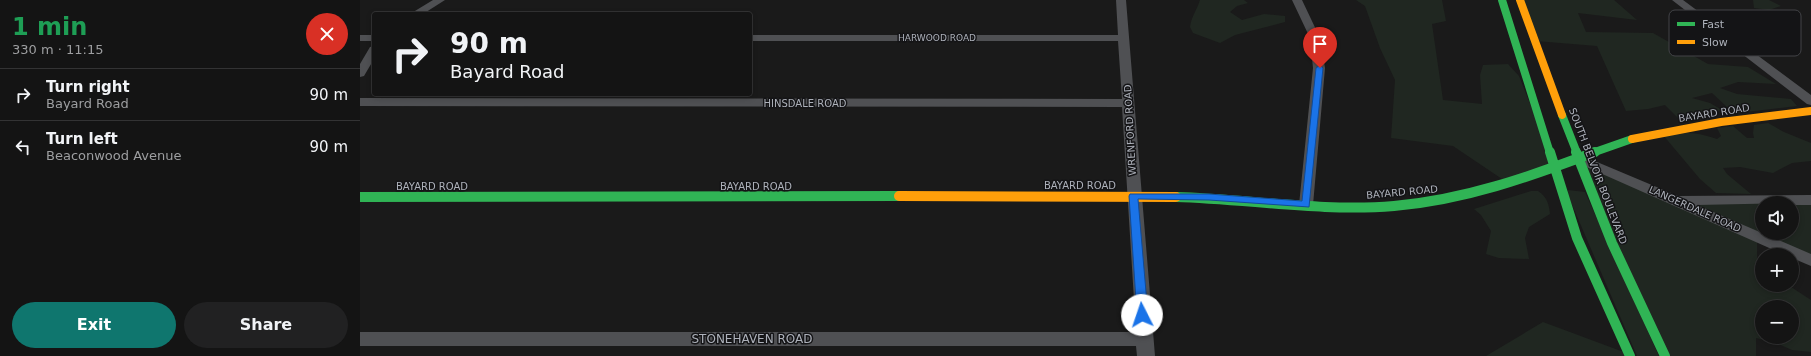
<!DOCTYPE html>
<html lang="en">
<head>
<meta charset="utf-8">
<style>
	:root { --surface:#141414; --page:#212122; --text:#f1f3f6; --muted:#9d9ea0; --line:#333334; --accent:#0f766e }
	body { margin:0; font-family:"DejaVu Sans",sans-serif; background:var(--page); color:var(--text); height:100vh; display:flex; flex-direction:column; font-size:15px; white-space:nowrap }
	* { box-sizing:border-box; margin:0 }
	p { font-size:13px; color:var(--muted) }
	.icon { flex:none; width:22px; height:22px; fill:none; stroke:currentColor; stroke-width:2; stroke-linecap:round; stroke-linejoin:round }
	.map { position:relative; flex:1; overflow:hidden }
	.sheet { display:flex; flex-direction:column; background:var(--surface); width:360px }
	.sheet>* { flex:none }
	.guide { position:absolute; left:12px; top:12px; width:380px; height:84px; border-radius:4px; box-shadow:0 2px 6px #0003,0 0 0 1px var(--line); background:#141414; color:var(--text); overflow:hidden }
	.buttons { position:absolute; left:1395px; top:196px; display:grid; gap:8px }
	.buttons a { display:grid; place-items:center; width:44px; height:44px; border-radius:50%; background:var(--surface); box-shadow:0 2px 6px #0003,0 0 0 1px var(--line); font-size:20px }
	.pin { position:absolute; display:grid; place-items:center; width:34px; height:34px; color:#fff; margin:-41px -17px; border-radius:50% 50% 50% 0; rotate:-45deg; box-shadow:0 0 4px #0007 }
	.pin .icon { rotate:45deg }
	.me { position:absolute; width:44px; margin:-22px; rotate:356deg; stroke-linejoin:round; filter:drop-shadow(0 0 3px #0008) }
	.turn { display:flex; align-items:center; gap:14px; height:84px; padding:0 12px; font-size:18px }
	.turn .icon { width:52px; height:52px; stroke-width:2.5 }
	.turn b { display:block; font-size:28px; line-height:34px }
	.round { display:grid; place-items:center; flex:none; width:42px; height:42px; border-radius:21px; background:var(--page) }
	.overview { display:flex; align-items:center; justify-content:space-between; height:68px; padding:0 12px }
	h1 { font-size:24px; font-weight:600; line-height:30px; color:#1e9e55 }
	.primary-button { display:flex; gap:8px; margin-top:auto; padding:8px 12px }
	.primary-button a { flex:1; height:46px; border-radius:24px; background:var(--accent); color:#fff; font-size:16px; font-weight:600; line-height:46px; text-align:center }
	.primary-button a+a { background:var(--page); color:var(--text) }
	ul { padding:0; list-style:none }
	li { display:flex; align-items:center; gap:12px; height:52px; padding:0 12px; border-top:1px solid var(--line) }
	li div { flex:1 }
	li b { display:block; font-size:15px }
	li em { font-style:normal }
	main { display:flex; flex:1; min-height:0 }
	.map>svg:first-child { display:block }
</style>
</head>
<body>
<main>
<section class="sheet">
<div class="overview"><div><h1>1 min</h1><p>330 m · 11:15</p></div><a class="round" style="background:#d93025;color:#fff"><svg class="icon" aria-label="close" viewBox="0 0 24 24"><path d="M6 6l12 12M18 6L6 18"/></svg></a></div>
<ul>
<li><svg class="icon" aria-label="right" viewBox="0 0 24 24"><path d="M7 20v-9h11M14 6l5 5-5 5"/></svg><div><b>Turn right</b><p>Bayard Road</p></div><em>90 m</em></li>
<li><svg class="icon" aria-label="left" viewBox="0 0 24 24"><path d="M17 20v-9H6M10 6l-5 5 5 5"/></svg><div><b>Turn left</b><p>Beaconwood Avenue</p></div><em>90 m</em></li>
</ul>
<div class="primary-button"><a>Exit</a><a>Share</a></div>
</section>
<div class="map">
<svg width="1451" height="356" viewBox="0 0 1451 356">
	<rect width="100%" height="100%" fill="#1a1a1a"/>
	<!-- green -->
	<path fill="#202721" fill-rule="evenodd" d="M840,0H884L888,3L877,6L870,12L882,20L904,14L925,16V22L875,35L860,43L833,33L830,27C831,17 837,10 840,0Z
		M996,0H1082L1086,21L1072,24L1083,100L1122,104L1120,75L1123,65L1148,64L1159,76L1195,166L1148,183L1093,146L1031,138L1035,80L1020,48L1005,6Z
		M1160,0H1254L1277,20L1218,13L1226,32L1293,33L1348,64L1388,67L1416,84L1378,82L1360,88L1377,94L1431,99L1437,106L1377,113L1367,107L1352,93L1332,98L1350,103L1362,110L1320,120L1305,105L1288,109L1266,111L1237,46L1176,41Z
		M1393,0H1409L1421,6L1409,10L1394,8Z
		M1408,123L1424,132L1451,143V161L1432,163L1413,173L1380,167L1363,168L1367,174L1391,194L1356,193L1340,179L1303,135C1325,132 1336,132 1357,139L1361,136L1357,128L1373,126L1387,138H1394L1393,133L1394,125Z
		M1218,158L1316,200H1451V260L1397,237V261L1402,265V285H1428L1451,300V352L1432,350L1414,342L1396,338V356H1305ZM1402,203H1432V233H1402ZM1402,307H1432V337H1402Z
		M1208,190L1225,192L1299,356H1277L1207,193Z
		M1171,191H1178C1187,197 1189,204 1190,214L1169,227L1165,238L1169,259L1139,258L1126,254L1131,231L1121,215L1114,209Z
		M1183,322L1269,354L1270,356H1126Z"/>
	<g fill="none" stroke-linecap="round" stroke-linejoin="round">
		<!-- street -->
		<path fill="#4f5053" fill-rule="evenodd" d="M73,0H85L63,14H50Z
			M756,0H766L795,356H777L776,346H0V332H776L762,107L0,106V98L762,99L758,41H390V35H758Z
			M932,0H942L960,38L965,68L953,205L951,208L946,210L941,208L939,205L953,68L950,38Z
			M1312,0H1323L1451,95V105L1447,104Z
			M0,35H14V41H0Z
			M14,46V59L4,76L0,77V64L10,47Z
			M1218,154L1318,196L1451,195V205H1432V203L1337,205L1451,254V266L1432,258V255H1425L1213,161L1211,158L1213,155Z"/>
		<!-- fast-far1 -->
		<path stroke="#30b455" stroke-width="8" d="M1142,0L1190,153
			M1202,115L1217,153
			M1232,153L1272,139"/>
		<!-- fast -->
		<path stroke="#30b455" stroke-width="10" d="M1190,152L1217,238L1270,356
			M1216,152L1252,243L1305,356
			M0,197L539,196
			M816,197C888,199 962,212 1034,206C1104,200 1169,177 1235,152"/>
		<!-- slow-far1 -->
		<path stroke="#ff9f0a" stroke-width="8" d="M1160,0L1202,115
			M1272,139L1361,122L1451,111"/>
		<!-- slow -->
		<path stroke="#ff9f0a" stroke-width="10" d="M539,196L816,197"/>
	</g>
	<!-- route -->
	<path fill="#1a73e8" stroke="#114b97" d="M960,65L963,68L949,207L849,200L778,199L788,315L786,318H778L777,315L769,196L770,194H849L942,201L956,68Z"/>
	<g text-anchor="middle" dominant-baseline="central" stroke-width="3" stroke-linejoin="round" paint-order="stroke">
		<!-- far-street labels -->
		<g font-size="9" fill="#adb1ba" stroke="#141416">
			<text x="577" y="38">HARWOOD ROAD</text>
		</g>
		<!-- street labels -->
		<g font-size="10" fill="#adb1ba" stroke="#141416">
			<text x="445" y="103">HINSDALE ROAD</text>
			<text transform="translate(1354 113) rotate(-9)">BAYARD ROAD</text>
			<text transform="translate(770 130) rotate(-93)">WRENFORD ROAD</text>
			<text transform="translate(1238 176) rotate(69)">SOUTH BELVOIR BOULEVARD</text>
			<text x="720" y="185">BAYARD ROAD</text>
			<text x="72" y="186">BAYARD ROAD</text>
			<text x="396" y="186">BAYARD ROAD</text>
			<text transform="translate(1042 192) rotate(-5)">BAYARD ROAD</text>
			<text transform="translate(1335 209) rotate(24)">LANGERDALE ROAD</text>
		</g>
		<!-- near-street labels -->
		<g font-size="12" fill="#adb1ba" stroke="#141416">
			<text x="392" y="339">STONEHAVEN ROAD</text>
		</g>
	</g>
	<!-- legend -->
	<rect x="1309" y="10" width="132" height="46" rx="6" fill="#141416" stroke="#424347" stroke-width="1"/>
	<rect x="1317" y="22" width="18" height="4" fill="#30b455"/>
	<rect x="1317" y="40" width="18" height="4" fill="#ff9f0a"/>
	<g font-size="11" fill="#adb1ba">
		<text x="1342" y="28">Fast</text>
		<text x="1342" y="46">Slow</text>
	</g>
</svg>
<div class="buttons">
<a><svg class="icon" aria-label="sound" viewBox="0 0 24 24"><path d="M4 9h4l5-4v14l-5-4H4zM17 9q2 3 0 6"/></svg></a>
<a>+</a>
<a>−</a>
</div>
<div class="pin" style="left:960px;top:68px;background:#d93025"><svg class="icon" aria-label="arrive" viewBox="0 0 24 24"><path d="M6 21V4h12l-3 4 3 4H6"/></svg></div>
<svg class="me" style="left:782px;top:315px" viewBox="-20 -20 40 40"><circle r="19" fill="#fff"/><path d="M0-13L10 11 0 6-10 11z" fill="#1a73e8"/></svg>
<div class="guide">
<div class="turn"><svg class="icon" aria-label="right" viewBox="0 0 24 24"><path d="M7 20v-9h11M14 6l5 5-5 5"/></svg><div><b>90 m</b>Bayard Road</div></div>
</div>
</div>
</main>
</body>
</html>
